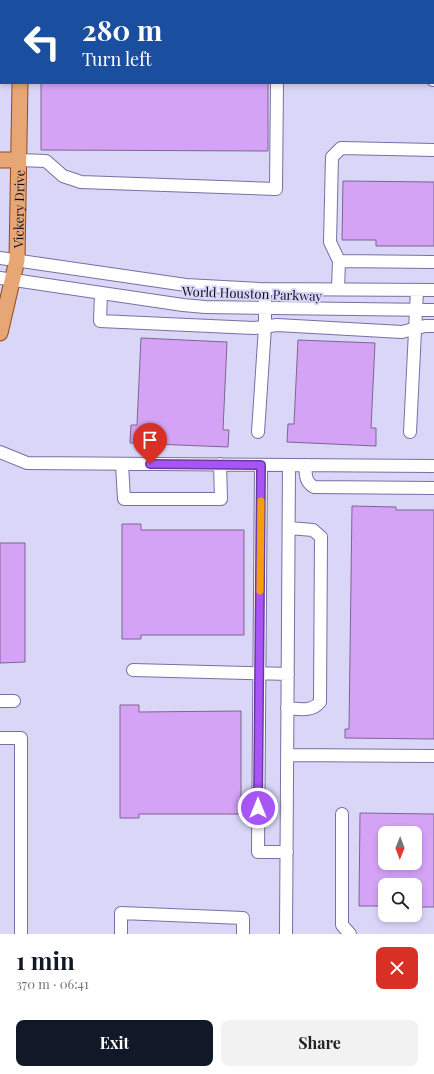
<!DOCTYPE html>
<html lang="en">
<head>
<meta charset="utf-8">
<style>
	:root { --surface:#fff; --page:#f2f2f2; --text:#202124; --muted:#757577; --accent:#111827 }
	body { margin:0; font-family:"Playfair Display",serif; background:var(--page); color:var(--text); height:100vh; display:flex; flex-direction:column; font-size:15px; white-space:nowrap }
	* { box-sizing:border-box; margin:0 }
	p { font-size:13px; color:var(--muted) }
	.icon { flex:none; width:22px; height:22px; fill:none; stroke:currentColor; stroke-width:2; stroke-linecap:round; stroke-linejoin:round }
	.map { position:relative; height:934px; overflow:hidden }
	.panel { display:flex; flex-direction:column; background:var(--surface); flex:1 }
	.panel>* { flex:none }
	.banner { position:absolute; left:0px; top:0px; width:434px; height:84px; box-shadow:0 2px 6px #0003; background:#1a4fa0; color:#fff; overflow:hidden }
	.needle { width:26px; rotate:181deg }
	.fabs { position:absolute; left:378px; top:826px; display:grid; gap:8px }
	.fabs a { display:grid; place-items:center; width:44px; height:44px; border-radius:8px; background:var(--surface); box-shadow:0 2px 6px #0003; font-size:20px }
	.pin { position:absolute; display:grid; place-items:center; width:34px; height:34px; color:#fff; margin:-41px -17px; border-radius:50% 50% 50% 0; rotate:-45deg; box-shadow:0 0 4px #0007 }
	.pin .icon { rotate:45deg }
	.me { position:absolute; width:44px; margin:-22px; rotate:0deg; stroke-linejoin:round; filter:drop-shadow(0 0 3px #0008) }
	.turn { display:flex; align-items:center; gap:14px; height:84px; padding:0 16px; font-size:18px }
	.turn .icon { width:52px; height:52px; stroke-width:2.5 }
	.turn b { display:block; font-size:28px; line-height:34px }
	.round { display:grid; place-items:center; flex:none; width:42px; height:42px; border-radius:8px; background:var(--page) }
	.summary { display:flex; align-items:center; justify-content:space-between; height:68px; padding:0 16px }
	h1 { font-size:24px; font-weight:700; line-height:30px; color:var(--accent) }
	.action { display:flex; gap:8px; margin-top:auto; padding:8px 16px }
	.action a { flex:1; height:46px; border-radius:8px; background:var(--accent); color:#fff; font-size:16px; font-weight:700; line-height:46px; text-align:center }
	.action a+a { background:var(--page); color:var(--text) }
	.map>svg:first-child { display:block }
</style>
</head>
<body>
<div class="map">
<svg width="434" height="934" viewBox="0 0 434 934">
	<rect width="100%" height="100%" fill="#dad6f8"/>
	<!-- building -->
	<path fill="#d4a3f6" stroke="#7f6492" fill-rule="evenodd" d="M41,83H268V151L41,150Z
		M343,181L434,182V246H376V240H342Z
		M141,338L227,342L223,430H229L228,447L130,443L131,425H137Z
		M298,340L375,343L371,428H376V446L287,442L288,424H294Z
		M352,506L396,507V510H434V739L345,738V729H349Z
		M122,524H141V530H244V635H141V639H122Z
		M0,543H25V662L0,663Z
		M120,705H139V712L241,711V814H139V818H120Z
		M360,813L434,814V907H415V885H385V906H359ZM385,833H415V863H385Z"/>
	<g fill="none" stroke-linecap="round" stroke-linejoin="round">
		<!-- minor casing -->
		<g stroke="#7770a2" stroke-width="14">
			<path id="minor" d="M162,0L165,1
				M375,1V0
				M433,80H434
				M18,160L46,161L63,176L81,182L276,189L277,83
				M0,258L186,285L259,289L434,290
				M339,261L434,262
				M0,278L183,305L205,307L434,310
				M338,289L339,261L330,242L332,157L341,148L434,150
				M101,293L100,321L254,328L277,325L402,332L425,326H434
				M258,432L265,327V289
				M410,432L417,290
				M0,452L27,463L434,466
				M122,464L124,499H221L220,464
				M261,465L258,852H287
				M305,465C306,475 305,482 314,487L434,488
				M133,670L288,674
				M0,701H14
				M287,708C300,709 312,712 320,702L321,537L313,530L289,528
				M0,738H21V934
				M287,755L434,756
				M342,814V925L350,934
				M121,934V913L243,918V934
				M286,934L289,465"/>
		</g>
		<!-- major casing -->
		<g stroke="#914a1b" stroke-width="17">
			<g id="major">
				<path d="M21,1V0"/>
				<path d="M0,37H1"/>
				<path d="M0,160H18"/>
				<path id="s1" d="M0,333L17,260L20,83"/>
			</g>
		</g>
		<!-- minor -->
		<use href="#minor" stroke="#fff" stroke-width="12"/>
		<!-- major -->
		<use href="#major" stroke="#e7a675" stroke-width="15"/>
	</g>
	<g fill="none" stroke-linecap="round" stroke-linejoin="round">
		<!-- route casing -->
		<g stroke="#6d37a1" stroke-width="10">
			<path id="route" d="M150,464L261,465L258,808"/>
		</g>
		<!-- route -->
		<use href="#route" stroke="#a855f7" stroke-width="7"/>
		<!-- slow -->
		<path stroke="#f59e0b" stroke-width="7" d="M260,591L261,501"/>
	</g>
	<g text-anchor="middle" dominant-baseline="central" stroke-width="4" stroke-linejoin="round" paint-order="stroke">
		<!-- street labels -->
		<g font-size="13" fill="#0f0c1e" stroke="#dad6f8">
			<text stroke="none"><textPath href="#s1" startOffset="126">Vickery Drive</textPath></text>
			<text transform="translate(252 293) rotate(2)">World Houston Parkway</text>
		</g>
	</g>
</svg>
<div class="fabs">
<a><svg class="needle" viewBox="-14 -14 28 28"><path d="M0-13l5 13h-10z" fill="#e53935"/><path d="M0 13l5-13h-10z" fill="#757577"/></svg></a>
<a><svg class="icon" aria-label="search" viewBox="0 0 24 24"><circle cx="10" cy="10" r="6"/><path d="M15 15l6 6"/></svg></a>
</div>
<div class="pin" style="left:150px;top:464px;background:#d93025"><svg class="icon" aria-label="arrive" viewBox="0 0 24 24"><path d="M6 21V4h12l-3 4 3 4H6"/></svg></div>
<svg class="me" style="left:258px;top:808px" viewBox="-20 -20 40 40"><circle r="17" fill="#a855f7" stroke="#fff" stroke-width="3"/><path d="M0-11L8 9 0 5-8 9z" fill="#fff"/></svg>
<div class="banner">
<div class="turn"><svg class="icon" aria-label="left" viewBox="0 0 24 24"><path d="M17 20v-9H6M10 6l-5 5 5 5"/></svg><div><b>280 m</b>Turn left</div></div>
</div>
</div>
<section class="panel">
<div class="summary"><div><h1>1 min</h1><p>370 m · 06:41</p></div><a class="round" style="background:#d93025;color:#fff"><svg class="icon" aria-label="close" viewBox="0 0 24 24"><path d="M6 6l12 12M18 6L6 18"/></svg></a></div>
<div class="action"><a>Exit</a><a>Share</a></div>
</section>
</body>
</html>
